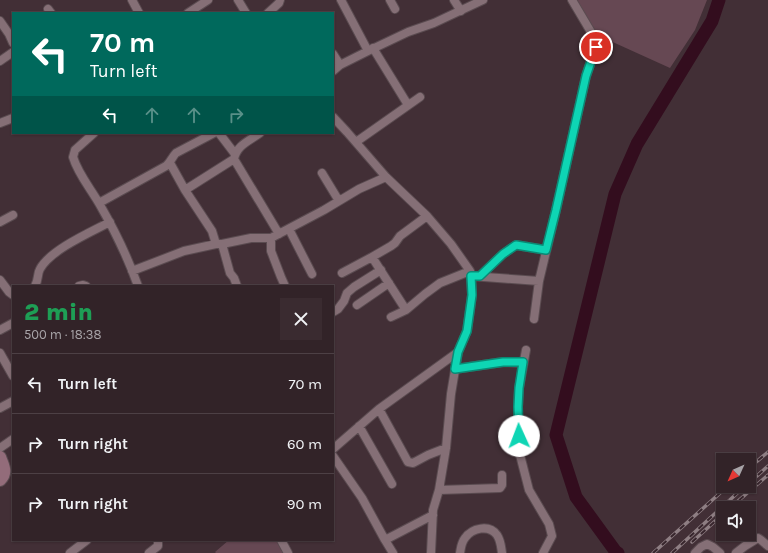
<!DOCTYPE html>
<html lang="en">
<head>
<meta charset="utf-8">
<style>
	:root { --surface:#322328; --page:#3a2b30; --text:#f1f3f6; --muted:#a8a4a8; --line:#4d4045 }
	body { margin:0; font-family:Karla,sans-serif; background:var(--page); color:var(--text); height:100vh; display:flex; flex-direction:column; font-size:15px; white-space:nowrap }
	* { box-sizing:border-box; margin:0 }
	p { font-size:13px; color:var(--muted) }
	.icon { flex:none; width:22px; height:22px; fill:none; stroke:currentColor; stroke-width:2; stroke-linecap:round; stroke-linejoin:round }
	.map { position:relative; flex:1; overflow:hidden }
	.sheet { position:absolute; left:12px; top:285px; width:322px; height:256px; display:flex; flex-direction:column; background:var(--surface); border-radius:0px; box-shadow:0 1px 3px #0004,0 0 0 1px var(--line) }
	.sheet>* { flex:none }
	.guide { position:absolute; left:12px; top:12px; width:322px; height:122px; border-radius:0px; box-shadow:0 1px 3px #0004,0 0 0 1px var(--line); background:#00695c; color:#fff; overflow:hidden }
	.needle { width:26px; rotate:225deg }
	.buttons { position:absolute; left:716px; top:453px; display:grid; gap:8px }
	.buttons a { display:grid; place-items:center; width:40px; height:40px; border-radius:0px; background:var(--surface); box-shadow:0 1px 3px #0004,0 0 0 1px var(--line); font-size:20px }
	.pin { position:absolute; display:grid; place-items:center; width:34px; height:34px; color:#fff; margin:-17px; border:2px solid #fff; border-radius:50%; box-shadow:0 1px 4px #0007 }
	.me { position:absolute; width:44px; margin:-22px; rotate:358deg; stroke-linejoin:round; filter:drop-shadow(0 0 3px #0008) }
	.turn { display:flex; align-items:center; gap:14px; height:84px; padding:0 12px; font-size:18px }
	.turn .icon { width:52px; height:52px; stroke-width:2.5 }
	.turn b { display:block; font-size:28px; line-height:34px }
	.lanes { display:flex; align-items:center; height:38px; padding:0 12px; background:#0003; justify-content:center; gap:20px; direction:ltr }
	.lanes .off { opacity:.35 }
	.round { display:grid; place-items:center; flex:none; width:42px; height:42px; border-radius:0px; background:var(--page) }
	.head { display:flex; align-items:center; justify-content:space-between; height:68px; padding:0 12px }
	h1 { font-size:24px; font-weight:800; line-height:30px; color:#1e9e55 }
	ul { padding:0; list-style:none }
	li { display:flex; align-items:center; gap:12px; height:60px; padding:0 12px; border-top:1px solid var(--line) }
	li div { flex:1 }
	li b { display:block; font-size:15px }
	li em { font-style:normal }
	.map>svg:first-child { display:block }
</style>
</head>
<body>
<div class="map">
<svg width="768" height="553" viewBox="0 0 768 553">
	<rect width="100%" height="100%" fill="#422f36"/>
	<!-- green -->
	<path fill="#664853" d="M574,0H707L695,30L670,68L595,34L580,13Z
		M229,540H276L283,553H216L215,552Z"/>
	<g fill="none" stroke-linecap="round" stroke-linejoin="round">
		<!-- river -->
		<path stroke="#330d1e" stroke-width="13" d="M618,553L616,552L576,497L556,435L615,194L637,144L712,21L719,0"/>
		<!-- minor casing -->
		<g stroke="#5a4b50" stroke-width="10">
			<path id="minor" d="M132,0L139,13
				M238,0L246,13
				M341,0L368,51
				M390,0L395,9
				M454,0L461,11
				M572,0L591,32
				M48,9L51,13
				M188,13L208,0
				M268,13L279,3L280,0
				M0,21L9,34L13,43
				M373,48L408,105
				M333,54L340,65
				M0,61L13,52
				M333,71L340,65L368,51L408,32L434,23L483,0
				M333,117L347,132L386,177L427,216L451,244L470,271L471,276L472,295L467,331L458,352L379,409L333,449
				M0,123L13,118
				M94,133L75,150L73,157C78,174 91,189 100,205C115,231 128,258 138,286
				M219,133L235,154
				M260,133C249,141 237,145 234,159L279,234
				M356,142L420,97
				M170,163L185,190L212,231L216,244
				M322,173L339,201
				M185,190L234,159
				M99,203L166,166C171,162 172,157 176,153L214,133
				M0,222L13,215
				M289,229L312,274
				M222,244L230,273L234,278L237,286
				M372,257L406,310
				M132,271L184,251L216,244H222L251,238H271
				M342,273L372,257L391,246L395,243L400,236L427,216
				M471,276L539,281L556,210L586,76L596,47L594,39
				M480,276L503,254L516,245L546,250
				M0,280L9,292L13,295
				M35,286C39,279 37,274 40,269C50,250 91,232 110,222
				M79,286L83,285L86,286
				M285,286L281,277L271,251V238L324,210L359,189L386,177
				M357,305L389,283
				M333,312L338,309L344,301L347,293L354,287L381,270
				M391,317L406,310L425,294L440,283L470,271
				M534,319L539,281
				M0,330L13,323
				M526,350L519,388L518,407L519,451L529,490L549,524L552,536L543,553
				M0,353L13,376
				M455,369L503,362L523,363
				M0,408L13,401
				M379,409L408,462L413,463L428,455L446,448
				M359,426L392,484
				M0,448L13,439
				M333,456L362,498L385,540L393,553
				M439,490L500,488L502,485V475
				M281,540L288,553
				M385,540L433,515
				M70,553L87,540
				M149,553L158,546V540
				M431,553L433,510L439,490L446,448L451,394L458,352
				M460,553C461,548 461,543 465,538C472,528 489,524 497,535C501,541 501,547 502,553
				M695,553L701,547L707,544L713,547L720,553
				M736,553L745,546L758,538L761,540L768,546"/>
		</g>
		<!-- secondary casing -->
		<g stroke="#5a4b50" stroke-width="14">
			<path id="secondary" d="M0,457C3,466 8,472 0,480"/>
		</g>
		<!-- minor -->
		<use href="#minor" stroke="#856f76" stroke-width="8"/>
		<!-- secondary -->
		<use href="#secondary" stroke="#936c7a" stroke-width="12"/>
		<!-- rail casing -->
		<g stroke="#8e7e83" stroke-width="3.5">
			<path id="rail" d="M749,468L768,452
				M749,483L768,466
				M730,508L768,475
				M692,542L723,514
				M653,553L728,486
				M672,553L745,486"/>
		</g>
		<!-- rail -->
		<use href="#rail" stroke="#37252c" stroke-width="2" stroke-dasharray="6" stroke-linecap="butt"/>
	</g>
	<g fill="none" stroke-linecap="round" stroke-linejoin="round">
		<!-- route casing -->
		<g stroke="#098a75" stroke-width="10">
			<path id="route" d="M519,436L518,407L519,388L523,362H503L455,369L458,352L467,331L472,295L471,276H480L503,254L516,245L546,250L556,210L586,76L596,47"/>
		</g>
		<!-- route -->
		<use href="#route" stroke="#0ed5b4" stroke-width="7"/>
	</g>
</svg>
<div class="buttons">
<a><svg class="needle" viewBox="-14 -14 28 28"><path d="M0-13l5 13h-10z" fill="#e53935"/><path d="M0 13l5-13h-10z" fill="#a8a4a8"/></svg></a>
<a><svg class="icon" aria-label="sound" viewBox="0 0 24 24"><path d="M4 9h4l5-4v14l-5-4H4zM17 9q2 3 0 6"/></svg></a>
</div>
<div class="pin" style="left:596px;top:47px;background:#d93025"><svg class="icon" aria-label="arrive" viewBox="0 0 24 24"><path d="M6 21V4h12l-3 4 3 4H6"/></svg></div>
<svg class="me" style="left:519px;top:436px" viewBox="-20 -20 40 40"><circle r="19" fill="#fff"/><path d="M0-13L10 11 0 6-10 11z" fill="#0ed5b4"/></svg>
<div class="guide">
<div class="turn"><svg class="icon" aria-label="left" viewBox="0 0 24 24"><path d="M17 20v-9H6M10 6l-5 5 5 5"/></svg><div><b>70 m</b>Turn left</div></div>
<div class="lanes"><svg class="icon" aria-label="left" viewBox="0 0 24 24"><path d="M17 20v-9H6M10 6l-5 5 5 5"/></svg><svg class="icon off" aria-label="ahead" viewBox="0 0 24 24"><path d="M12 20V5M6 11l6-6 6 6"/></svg><svg class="icon off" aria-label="ahead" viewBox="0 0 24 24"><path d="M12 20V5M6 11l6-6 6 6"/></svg><svg class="icon off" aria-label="right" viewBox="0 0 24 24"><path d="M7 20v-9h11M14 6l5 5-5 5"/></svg></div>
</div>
<section class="sheet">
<div class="head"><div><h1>2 min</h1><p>500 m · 18:38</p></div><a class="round"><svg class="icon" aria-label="close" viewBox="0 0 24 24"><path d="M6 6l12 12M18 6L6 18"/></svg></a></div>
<ul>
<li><svg class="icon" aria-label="left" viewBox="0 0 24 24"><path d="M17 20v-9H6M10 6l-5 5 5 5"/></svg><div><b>Turn left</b></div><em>70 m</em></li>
<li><svg class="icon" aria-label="right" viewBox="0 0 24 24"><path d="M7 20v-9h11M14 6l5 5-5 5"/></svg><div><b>Turn right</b></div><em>60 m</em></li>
<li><svg class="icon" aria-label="right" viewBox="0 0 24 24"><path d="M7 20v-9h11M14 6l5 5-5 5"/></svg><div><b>Turn right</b></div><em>90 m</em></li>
</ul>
</section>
</div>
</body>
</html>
